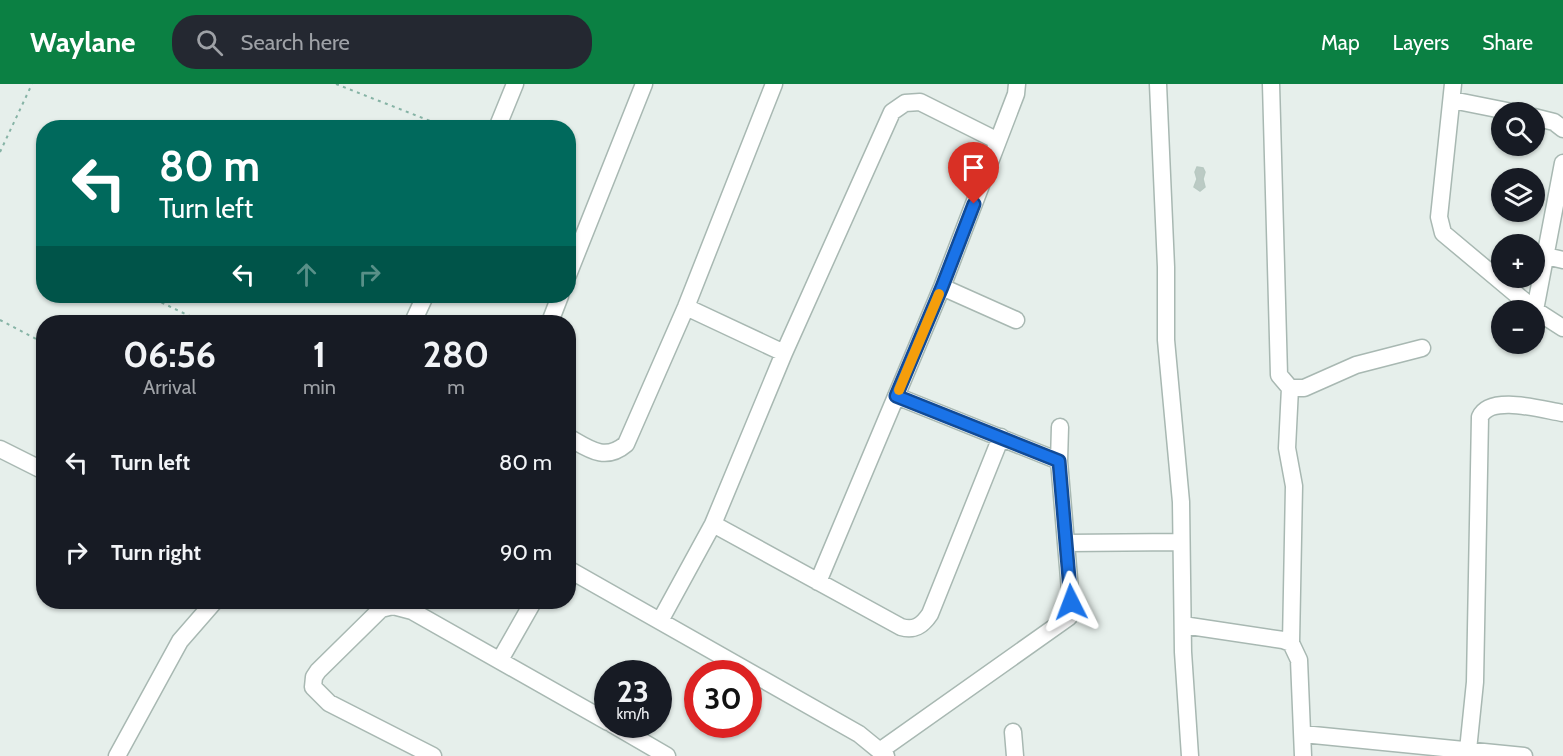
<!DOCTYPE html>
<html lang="en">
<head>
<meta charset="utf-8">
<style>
	:root { --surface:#171b24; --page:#242831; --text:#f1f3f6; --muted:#9ea1a6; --accent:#0b8043 }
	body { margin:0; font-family:Cabin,sans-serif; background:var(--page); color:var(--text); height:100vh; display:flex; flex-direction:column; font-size:22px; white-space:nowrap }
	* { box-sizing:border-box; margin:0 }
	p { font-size:20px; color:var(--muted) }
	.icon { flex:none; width:33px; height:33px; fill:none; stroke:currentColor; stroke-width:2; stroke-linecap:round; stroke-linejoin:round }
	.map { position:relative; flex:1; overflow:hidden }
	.side { position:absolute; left:36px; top:231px; width:540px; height:294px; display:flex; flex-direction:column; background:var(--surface); border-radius:24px; box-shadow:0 2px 4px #0004 }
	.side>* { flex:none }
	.guide { position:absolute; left:36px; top:36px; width:540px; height:183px; border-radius:24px; box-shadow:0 2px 4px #0004; background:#00695c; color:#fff; overflow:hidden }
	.fabs { position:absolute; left:1491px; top:18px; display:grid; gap:12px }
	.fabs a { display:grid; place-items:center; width:54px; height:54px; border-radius:50%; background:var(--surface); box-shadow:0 2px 4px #0004; font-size:30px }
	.speed { position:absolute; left:594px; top:576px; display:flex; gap:12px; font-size:30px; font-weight:700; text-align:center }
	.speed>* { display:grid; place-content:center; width:78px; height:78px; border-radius:50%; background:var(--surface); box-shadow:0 2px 4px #0004; line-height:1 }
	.speed small { font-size:15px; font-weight:400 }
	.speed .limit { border:9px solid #d22; background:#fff; color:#111 }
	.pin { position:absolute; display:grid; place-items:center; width:51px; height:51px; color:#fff; margin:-62px -26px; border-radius:50% 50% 50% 0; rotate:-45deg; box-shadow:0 0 6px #0007 }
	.pin .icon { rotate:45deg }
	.me { position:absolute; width:66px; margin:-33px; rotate:357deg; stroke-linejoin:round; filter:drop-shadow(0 0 4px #0008) }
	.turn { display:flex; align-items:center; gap:21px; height:126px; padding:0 24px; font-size:27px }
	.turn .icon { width:78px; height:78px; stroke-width:2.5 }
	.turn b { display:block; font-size:42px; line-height:51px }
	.lanes { display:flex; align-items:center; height:57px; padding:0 24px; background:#0003; justify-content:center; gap:30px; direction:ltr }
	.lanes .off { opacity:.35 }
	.eta { display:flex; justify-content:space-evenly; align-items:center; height:102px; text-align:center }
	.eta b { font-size:36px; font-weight:700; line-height:42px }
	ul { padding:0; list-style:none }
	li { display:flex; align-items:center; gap:18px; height:90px; padding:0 24px }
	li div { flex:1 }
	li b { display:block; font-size:22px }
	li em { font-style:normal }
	header { display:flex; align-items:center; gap:36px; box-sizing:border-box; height:84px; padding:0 30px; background:var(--accent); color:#fff }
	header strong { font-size:28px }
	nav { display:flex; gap:33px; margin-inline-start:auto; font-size:21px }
	.search { width:420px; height:54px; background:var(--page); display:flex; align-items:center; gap:15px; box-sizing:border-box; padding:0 21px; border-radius:24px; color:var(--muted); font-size:22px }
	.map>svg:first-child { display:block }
</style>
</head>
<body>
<header>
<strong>Waylane</strong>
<div class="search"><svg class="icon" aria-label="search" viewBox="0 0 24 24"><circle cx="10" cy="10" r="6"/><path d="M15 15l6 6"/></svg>Search here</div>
<nav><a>Map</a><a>Layers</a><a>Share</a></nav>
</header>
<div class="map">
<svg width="1563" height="672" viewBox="0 0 1563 672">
	<rect width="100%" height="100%" fill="#e6efeb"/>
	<!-- building -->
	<path fill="#bbcac4" stroke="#b8c9c2" stroke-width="1.5" d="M1197,83L1203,84L1205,88L1203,95L1205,103L1200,107L1194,103L1197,95L1195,88Z"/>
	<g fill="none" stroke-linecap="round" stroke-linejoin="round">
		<!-- minor casing -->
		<g stroke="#a8b8b2" stroke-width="19">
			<path id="minor" d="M1158,0L1166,183V256L1181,418L1183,568L1190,672
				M1271,0L1279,291L1290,304H1304L1356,281L1422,264
				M1453,0L1439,133L1443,149L1535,226L1563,244
				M1452,16L1512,28
				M1534,33L1554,38L1563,45
				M497,44L515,0
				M1546,172L1563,176
				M568,191L644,0
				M942,203L1016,236
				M686,223L784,269
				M1535,226L1563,79
				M413,238L425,212
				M550,238L560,212
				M1290,304L1287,364L1294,402L1291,559
				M896,312L1059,377
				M568,353C589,365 605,378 626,360L686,223L774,0
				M0,365L44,387
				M713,440L901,543C914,547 922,542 930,530L1001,353
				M1067,459L1181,458
				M568,485L859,650L886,672
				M818,498L942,203L1016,10L1017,0
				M660,537L713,440L784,269L892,28L905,19L920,18L998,57
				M1183,541L1283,556L1291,559L1299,576L1303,672
				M500,576L533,518
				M612,640L667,672
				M1013,648L1015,672
				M1303,650L1524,672
				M881,666L1069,533L1071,518L1059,377L1060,343
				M1468,666L1475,598L1480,333C1490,310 1543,326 1563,329
				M117,672L180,557L214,518
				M433,672L329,619L313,603L314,593L318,587L381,525L393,522L412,527L608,638"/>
		</g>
		<!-- path -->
		<path stroke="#86b3a5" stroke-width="2" stroke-dasharray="3 4.5" stroke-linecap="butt" d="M336,0L448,44
			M0,68L32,0
			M148,212L202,238
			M0,236L44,259"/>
		<!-- minor -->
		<use href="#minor" stroke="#fff" stroke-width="16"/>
	</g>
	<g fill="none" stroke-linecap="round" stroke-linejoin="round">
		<!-- route casing -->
		<g stroke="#114b97" stroke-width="15">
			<path id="route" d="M974,120L942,203L896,312L1059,377L1071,518"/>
		</g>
		<!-- route -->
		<use href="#route" stroke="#1a73e8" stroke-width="10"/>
		<!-- slow -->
		<path stroke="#f59e0b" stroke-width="10" d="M899,306L939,210"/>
	</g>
</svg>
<div class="fabs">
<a><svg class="icon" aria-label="search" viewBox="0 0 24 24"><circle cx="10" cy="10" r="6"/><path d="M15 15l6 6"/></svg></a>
<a><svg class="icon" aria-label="layers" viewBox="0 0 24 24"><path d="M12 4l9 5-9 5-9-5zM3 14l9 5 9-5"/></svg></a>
<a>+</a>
<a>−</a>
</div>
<div class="speed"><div>23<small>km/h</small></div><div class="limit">30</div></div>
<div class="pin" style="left:974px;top:120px;background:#d93025"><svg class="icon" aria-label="arrive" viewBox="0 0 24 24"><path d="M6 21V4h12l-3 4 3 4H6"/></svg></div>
<svg class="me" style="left:1071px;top:518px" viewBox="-20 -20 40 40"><path d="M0-17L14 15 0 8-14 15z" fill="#1a73e8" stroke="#fff" stroke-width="4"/></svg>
<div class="guide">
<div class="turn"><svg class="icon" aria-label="left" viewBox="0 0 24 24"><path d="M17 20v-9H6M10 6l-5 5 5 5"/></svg><div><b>80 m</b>Turn left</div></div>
<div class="lanes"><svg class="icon" aria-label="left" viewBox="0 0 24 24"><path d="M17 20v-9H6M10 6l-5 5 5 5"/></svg><svg class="icon off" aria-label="ahead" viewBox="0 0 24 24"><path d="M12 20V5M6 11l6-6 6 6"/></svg><svg class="icon off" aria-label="right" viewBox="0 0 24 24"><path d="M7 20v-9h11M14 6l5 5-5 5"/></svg></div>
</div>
<section class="side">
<div class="eta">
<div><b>06:56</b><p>Arrival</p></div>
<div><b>1</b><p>min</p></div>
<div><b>280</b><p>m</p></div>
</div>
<ul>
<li><svg class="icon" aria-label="left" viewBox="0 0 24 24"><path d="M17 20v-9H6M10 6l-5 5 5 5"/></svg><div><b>Turn left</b></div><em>80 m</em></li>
<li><svg class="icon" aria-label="right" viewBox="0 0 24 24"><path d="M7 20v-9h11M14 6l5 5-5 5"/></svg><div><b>Turn right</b></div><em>90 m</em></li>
</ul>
</section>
</div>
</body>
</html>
